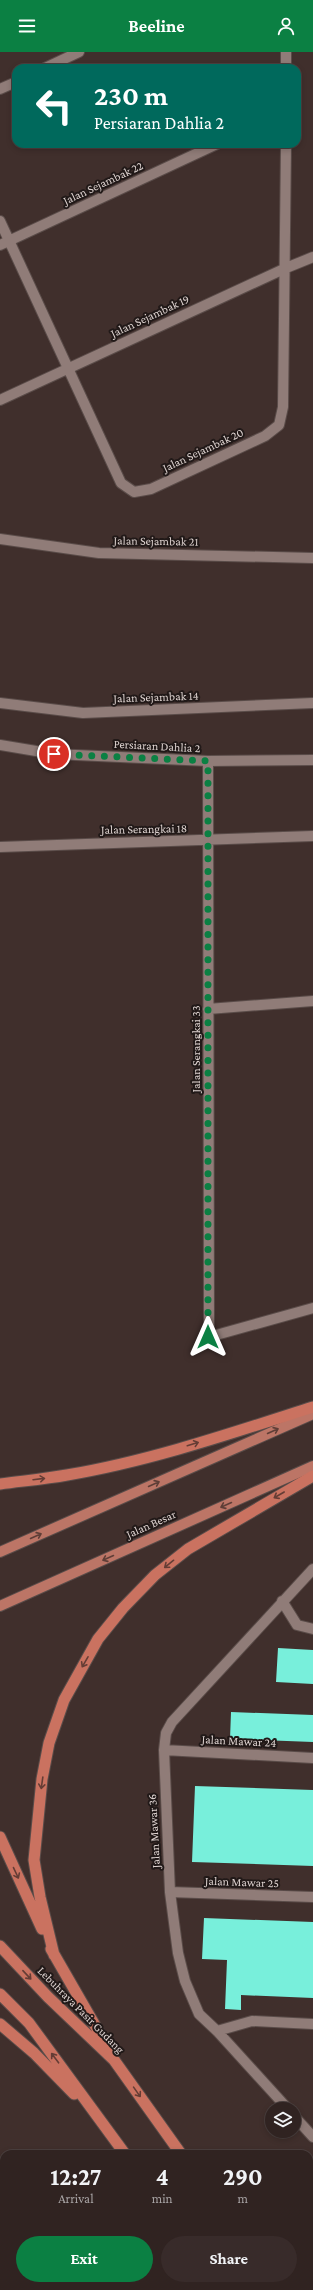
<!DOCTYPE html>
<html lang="en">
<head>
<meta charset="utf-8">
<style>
	:root { --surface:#302321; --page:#382b2a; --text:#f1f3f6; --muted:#a8a4a5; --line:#4b403f; --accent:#0b8043 }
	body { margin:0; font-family:"Crimson Pro",serif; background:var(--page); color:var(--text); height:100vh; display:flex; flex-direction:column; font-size:15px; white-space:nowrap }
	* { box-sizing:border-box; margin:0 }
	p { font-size:13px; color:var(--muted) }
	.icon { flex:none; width:22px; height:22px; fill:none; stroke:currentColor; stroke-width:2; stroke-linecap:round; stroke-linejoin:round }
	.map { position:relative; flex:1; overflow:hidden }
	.drawer { position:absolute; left:0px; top:2098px; width:313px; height:140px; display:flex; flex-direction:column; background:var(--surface); border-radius:12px 12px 0 0; box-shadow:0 2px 6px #0003,0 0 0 1px var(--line) }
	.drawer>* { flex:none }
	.top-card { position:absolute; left:12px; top:12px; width:289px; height:84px; border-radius:12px; box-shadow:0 2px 6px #0003,0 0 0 1px var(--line); background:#00695c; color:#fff; overflow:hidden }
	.buttons { position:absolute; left:265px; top:2050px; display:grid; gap:8px }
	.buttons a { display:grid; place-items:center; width:36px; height:36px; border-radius:50%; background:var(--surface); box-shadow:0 2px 6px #0003,0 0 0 1px var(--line); font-size:20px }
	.pin { position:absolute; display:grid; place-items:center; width:34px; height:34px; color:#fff; margin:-17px; border:2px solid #fff; border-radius:50%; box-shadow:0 1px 4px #0007 }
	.me { position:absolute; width:44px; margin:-22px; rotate:0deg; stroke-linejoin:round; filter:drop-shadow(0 0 3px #0008) }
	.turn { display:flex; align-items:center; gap:14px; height:84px; padding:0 16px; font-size:18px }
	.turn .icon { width:52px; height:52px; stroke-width:2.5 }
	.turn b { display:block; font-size:28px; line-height:34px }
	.eta { display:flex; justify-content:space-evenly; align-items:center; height:68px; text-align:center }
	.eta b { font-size:24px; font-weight:700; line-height:28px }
	.button { display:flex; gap:8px; margin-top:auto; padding:8px 16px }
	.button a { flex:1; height:46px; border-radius:24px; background:var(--accent); color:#fff; font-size:16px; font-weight:700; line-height:46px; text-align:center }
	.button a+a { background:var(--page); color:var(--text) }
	header { display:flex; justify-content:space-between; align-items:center; height:52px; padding:0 16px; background:var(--accent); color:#fff; font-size:18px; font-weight:700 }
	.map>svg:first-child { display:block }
</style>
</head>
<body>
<header><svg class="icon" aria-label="menu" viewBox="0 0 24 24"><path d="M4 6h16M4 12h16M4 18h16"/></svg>Beeline<svg class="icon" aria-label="person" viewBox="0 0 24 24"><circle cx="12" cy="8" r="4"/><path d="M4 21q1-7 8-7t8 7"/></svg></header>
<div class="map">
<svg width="313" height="2238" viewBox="0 0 313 2238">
	<rect width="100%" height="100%" fill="#402f2c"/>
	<!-- building -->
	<path fill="#78efdb" d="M278,1596L313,1598V1632L276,1630Z
		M231,1660L313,1663V1690L230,1687Z
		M195,1734L313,1738V1814L192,1810Z
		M204,1866L313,1870V1946L241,1943V1958L225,1957L227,1908L202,1907Z"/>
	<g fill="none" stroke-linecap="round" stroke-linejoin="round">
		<!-- minor casing -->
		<g stroke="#5a4c49" stroke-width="12">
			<path id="minor" d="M286,0V16
				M45,16L79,0
				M0,37L16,30
				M0,169L121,431L134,440L151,437L265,384L279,373L283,355L286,92
				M0,193L217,92
				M0,348L286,216L313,205
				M0,487L99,501L313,506
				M0,651L83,661L313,651
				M208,709L209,1285L313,1256
				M0,795L313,784
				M208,957L313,949
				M282,1549L297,1573L313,1577
				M164,1698L313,1706
				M170,1840L313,1845
				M217,1979L252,1969L313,1972
				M288,2057L217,1979L199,1962L185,1929L178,1901L170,1840L164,1698L166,1681L172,1670L313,1517
				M294,2064L313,2085"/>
		</g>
		<!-- tertiary casing -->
		<g stroke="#5a4c49" stroke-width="12">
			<path id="tertiary" d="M0,693L54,702L208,709L313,708"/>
		</g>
		<!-- primary casing -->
		<g stroke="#5a4c49" stroke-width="12">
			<path id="primary" d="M0,1500L313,1362
				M0,1554L313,1414"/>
		</g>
		<!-- trunk casing -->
		<g stroke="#5a4c49" stroke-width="13">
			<path id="trunk" d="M0,1432C22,1429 45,1427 67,1423C150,1409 232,1381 313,1355
				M0,1785L42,1877
				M0,1894L48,1945L114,2008L181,2102
				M51,1897L108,1996
				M54,1903L40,1845L34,1808L42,1727L49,1691L64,1648L98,1587L123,1556L155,1523L188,1497L313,1424
				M0,1942L29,1971L125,2102
				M0,1972L34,2001L74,2042
				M209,2234L211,2238
				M271,2234L273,2238"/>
		</g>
		<!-- minor -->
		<use href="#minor" stroke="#907c78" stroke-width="10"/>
		<!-- tertiary -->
		<use href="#tertiary" stroke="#907c78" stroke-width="10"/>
		<!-- primary -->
		<use href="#primary" stroke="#bc7566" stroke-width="10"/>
		<!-- trunk -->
		<use href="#trunk" stroke="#ca7260" stroke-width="11"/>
	</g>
	<!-- one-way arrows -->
	<defs><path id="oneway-shaft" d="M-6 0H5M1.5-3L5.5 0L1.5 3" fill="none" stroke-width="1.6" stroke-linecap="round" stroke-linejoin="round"/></defs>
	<g stroke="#5f3e37">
		<use href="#oneway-shaft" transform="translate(273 1379) rotate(-24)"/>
		<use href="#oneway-shaft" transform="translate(154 1432) rotate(-24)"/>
		<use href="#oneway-shaft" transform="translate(226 1453) rotate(156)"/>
		<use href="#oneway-shaft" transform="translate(36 1484) rotate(-24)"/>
		<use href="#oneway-shaft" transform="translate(108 1506) rotate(156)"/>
	</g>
	<g stroke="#653d35">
		<use href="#oneway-shaft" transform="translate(193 1392) rotate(-17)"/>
		<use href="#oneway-shaft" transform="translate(39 1427) rotate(-7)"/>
		<use href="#oneway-shaft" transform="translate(279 1443) rotate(150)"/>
		<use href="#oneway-shaft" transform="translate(169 1512) rotate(141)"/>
		<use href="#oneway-shaft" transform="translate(85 1610) rotate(120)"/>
		<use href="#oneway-shaft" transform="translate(42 1731) rotate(98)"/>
		<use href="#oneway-shaft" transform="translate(16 1821) rotate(65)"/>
		<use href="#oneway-shaft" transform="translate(27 1923) rotate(47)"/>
		<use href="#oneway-shaft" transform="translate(55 2006) rotate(-127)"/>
		<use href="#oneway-shaft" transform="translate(137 2040) rotate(55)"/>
	</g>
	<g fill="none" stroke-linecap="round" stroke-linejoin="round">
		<!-- route -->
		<path stroke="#0b8043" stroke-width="7" stroke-dasharray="0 12.6" d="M54,702L208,709V1285"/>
	</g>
	<g text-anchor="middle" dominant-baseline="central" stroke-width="4" stroke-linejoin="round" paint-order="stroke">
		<!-- street labels -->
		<g font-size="12" fill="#ded3d0" stroke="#211918">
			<text transform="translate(103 131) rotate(-25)">Jalan Sejambak 22</text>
			<text transform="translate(150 264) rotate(-25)">Jalan Sejambak 19</text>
			<text transform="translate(203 398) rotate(-25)">Jalan Sejambak 20</text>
			<text transform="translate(156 489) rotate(1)">Jalan Sejambak 21</text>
			<text transform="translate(156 645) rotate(-2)">Jalan Sejambak 14</text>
			<text transform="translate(157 694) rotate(3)">Persiaran Dahlia 2</text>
			<text transform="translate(144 777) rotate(-1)">Jalan Serangkai 18</text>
			<text transform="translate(196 997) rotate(-90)">Jalan Serangkai 33</text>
			<text transform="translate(151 1472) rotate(-24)">Jalan Besar</text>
			<text transform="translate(239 1689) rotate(3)">Jalan Mawar 24</text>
			<text transform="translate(154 1779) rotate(-93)">Jalan Mawar 36</text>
			<text transform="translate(242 1830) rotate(2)">Jalan Mawar 25</text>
			<text transform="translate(81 1958) rotate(45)">Lebuhraya Pasir Gudang</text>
		</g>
	</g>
</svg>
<div class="buttons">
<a><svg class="icon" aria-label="layers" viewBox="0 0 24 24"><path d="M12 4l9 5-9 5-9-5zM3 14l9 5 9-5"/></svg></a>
</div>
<div class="pin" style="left:54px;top:702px;background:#d93025"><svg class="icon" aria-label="arrive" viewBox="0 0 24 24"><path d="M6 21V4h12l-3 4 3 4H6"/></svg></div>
<svg class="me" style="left:208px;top:1285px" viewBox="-20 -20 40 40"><path d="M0-17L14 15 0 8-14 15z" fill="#0b8043" stroke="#fff" stroke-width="4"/></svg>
<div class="top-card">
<div class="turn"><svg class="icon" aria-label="left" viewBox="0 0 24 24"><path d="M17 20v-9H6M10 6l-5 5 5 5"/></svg><div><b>230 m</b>Persiaran Dahlia 2</div></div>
</div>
<section class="drawer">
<div class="eta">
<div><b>12:27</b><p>Arrival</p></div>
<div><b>4</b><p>min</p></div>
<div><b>290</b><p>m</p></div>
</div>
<div class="button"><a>Exit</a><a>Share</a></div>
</section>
</div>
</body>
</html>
